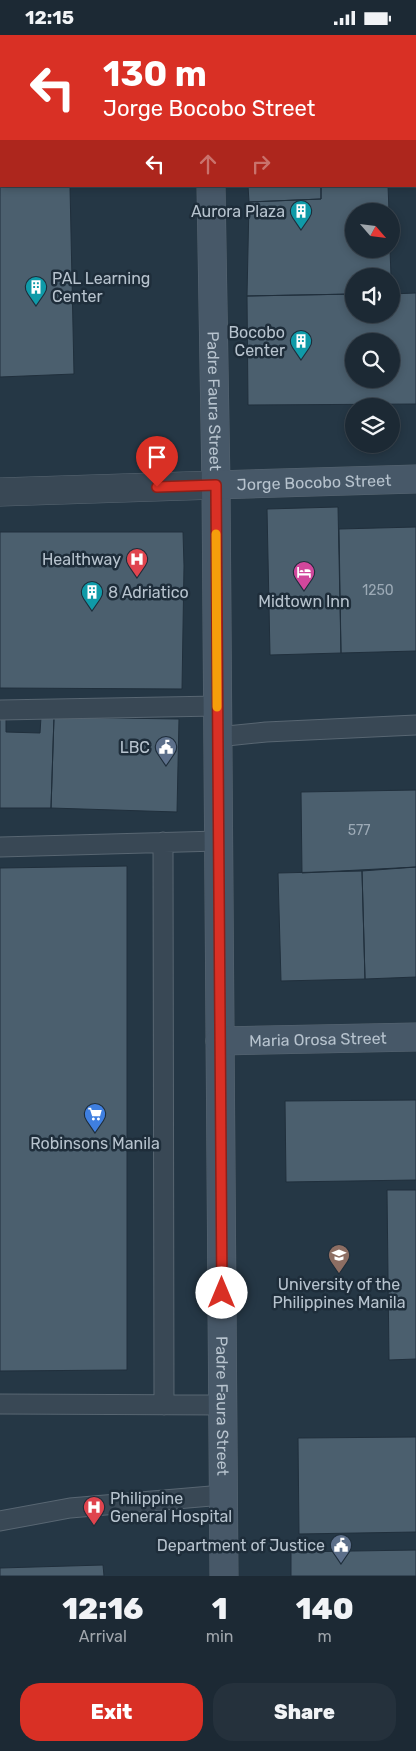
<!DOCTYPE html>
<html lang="en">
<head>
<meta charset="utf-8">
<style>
	:root { --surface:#1c2934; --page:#25313c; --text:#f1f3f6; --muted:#a0a6ac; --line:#3a454f; --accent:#d93025 }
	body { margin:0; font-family:Rubik,sans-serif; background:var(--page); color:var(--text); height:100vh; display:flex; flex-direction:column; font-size:19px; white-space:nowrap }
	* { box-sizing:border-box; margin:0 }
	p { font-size:16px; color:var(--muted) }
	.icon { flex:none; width:28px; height:28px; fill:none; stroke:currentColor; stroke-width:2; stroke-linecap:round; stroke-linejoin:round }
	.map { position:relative; height:1541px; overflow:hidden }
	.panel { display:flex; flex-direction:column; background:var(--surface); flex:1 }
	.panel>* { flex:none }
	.top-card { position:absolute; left:0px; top:0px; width:416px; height:152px; box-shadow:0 2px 8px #0003,0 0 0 1px var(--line); background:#d93025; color:#fff; overflow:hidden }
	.needle { width:32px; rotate:118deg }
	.fabs { position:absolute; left:345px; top:168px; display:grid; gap:10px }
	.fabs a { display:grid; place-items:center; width:55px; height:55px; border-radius:50%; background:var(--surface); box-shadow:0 2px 8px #0003,0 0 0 1px var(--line); font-size:25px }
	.pin { position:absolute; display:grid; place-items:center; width:42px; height:42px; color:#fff; margin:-51px -21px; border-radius:50% 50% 50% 0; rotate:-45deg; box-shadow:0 0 5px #0007 }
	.pin .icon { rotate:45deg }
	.me { position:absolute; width:55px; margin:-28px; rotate:0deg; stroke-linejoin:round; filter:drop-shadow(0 0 4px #0008) }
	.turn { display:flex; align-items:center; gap:18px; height:105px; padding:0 20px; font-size:22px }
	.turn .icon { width:65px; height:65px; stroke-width:2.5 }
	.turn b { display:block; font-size:35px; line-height:42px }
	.lanes { display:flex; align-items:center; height:48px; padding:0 20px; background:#0003; justify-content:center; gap:25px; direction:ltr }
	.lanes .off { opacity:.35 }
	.eta { display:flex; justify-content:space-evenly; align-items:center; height:85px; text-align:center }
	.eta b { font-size:30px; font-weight:800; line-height:35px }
	.button { display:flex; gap:10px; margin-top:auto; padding:10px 20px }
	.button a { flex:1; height:58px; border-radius:20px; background:var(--accent); color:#fff; font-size:20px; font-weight:800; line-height:58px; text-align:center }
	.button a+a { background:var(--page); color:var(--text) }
	.status { display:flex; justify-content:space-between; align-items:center; height:35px; padding:0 25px; background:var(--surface); direction:ltr }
	.status svg { height:14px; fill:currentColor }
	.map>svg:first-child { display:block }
</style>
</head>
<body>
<div class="status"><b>12:15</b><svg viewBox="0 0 49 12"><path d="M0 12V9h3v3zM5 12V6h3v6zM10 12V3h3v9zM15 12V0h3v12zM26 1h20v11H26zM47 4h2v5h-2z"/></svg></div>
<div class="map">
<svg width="416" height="1541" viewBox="0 0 416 1541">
	<rect width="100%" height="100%" fill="#253745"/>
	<!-- building -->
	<path fill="#4b5f6e" stroke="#202f3c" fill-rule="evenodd" d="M318,0H416V100L415,1H318Z
		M0,68H1V151H70L74,339L0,342Z
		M248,151H321V164L249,167Z
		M321,151H388L389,176H354V214H390L391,241H354V259L247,261L249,167L321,164Z
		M416,258V369L248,370L247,261L354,259V279H391V259ZM354,306H391V344H354Z
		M338,472L341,618L270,620L267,474Z
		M416,492V616L341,618L339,494Z
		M0,497H183L184,531L182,654L0,653Z
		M41,682H54L51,773H0V684H6V697L40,698Z
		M54,682L179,684L177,777L51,773Z
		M416,755V832L302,838L301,757Z
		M127,831V1335L0,1336V833Z
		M416,832V942L365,944L362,836Z
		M362,836L365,944L281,946L278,838Z
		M416,1065V1145L286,1147L285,1066Z
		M387,1155H416V1324L389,1325Z
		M416,1402V1497L299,1499L298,1403Z
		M416,1515V1541H291V1517Z
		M103,1530L104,1541H0V1533Z"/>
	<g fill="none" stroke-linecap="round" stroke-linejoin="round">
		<!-- lane casing -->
		<g stroke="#586672" stroke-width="21">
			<path id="lane" d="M415,125H416
				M0,675L217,671
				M217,702L266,697L416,690
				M163,807L164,1370
				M0,812L218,806
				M0,1369L223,1370
				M0,1486L70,1473L223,1460"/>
		</g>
		<!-- street casing -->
		<g stroke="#586672" stroke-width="29">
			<path id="street" d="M0,457L216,450"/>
		</g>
		<!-- secondary casing -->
		<g stroke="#586672" stroke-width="29">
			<g id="secondary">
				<path d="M209,0V1"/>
				<path id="s1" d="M211,151L216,450L224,1541"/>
				<path id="s2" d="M216,450L416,444"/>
				<path id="s3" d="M220,1006L416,1002"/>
			</g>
		</g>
		<!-- lane -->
		<use href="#lane" stroke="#394855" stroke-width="19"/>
		<!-- street -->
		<use href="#street" stroke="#394855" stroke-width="28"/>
		<!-- secondary -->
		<use href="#secondary" stroke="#475868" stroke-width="28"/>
	</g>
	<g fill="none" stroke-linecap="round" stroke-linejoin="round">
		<!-- route casing -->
		<g stroke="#8d1f18" stroke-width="12">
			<path id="route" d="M157,452L216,450L222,1258"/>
		</g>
		<!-- route -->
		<use href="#route" stroke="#d93025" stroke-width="9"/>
		<!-- slow -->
		<path stroke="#f59e0b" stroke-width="9" d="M216,499L217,672"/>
	</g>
	<!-- icons -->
	<defs>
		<g id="building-pin" transform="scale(1.125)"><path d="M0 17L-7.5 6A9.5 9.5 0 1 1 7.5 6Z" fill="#0f9aa8" stroke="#1e2d3a"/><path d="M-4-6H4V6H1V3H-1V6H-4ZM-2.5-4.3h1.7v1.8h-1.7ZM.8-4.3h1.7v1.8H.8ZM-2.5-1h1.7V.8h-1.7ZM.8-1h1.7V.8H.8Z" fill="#fff"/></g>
		<g id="hospital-pin" transform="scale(1.125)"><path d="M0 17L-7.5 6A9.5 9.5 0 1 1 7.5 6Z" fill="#e0444e" stroke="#1e2d3a"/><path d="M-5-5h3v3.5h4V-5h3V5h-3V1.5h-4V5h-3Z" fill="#fff"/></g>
		<g id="hotel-pin" transform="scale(1.125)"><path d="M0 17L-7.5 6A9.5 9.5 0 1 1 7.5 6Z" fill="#d1479c" stroke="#1e2d3a"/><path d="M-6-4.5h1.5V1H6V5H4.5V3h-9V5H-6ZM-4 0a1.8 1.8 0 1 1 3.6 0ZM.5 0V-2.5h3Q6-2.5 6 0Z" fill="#fff"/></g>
		<g id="civic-pin" transform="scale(1.125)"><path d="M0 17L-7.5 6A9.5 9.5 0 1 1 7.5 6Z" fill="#5c6f8a" stroke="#1e2d3a"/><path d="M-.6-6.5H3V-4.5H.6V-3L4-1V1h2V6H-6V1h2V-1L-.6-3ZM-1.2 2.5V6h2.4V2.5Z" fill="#fff"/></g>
		<g id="supermarket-pin" transform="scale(1.125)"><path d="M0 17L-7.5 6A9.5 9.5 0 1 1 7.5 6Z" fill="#3f7fe0" stroke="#1e2d3a"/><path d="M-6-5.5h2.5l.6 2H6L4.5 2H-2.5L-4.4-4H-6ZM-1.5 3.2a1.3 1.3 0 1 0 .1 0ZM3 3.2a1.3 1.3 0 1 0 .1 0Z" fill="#fff"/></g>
		<g id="university-pin" transform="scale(1.125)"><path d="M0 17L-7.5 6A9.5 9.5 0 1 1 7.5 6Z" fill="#8d6e63" stroke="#1e2d3a"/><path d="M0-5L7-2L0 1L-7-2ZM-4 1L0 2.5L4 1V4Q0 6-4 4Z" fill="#fff"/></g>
	</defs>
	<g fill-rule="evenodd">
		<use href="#building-pin" x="301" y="176"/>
		<use href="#building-pin" x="36" y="252"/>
		<use href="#building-pin" x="301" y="306"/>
		<use href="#hospital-pin" x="137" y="524"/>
		<use href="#hotel-pin" x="304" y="537"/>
		<use href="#building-pin" x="92" y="557"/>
		<use href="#civic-pin" x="166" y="712"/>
		<use href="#supermarket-pin" x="95" y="1079"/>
		<use href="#university-pin" x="339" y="1220"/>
		<use href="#hospital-pin" x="94" y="1472"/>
		<use href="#civic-pin" x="341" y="1510"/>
	</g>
	<g text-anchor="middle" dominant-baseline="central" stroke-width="5" stroke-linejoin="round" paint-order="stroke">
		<!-- number labels -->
		<g font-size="14" fill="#9caab6">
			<text x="378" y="555">1250</text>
			<text x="359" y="795">577</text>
		</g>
		<!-- poi labels -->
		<g font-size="16" fill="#b7c3ce" stroke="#1e2d3a" text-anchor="end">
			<text x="285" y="176">Aurora Plaza</text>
			<text x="52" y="243" text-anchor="start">PAL Learning<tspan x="52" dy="18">Center</tspan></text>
			<text x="285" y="297">Bocobo<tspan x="285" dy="18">Center</tspan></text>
			<text x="121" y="524">Healthway</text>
			<text x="108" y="557" text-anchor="start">8 Adriatico</text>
			<text x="304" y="566" text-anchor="middle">Midtown Inn</text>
			<text x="150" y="712">LBC</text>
			<text x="95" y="1108" text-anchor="middle">Robinsons Manila</text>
			<text x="339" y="1249" text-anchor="middle">University of the<tspan x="339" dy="18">Philippines Manila</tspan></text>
			<text x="110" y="1463" text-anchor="start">Philippine<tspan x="110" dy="18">General Hospital</tspan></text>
			<text x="325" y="1510">Department of Justice</text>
		</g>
		<!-- street labels -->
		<g font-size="16" fill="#b7c3ce" stroke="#1e2d3a">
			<text stroke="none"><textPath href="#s1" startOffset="215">Padre Faura Street</textPath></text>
			<text stroke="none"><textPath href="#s2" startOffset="98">Jorge Bocobo Street</textPath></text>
			<text stroke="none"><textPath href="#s3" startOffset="98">Maria Orosa Street</textPath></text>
			<text stroke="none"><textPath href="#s1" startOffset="1220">Padre Faura Street</textPath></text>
		</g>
	</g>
</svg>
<div class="fabs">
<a><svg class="needle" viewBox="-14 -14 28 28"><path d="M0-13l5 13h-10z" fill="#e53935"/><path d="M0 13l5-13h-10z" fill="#a0a6ac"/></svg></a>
<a><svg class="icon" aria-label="sound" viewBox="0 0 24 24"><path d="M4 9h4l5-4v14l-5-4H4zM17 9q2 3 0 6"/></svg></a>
<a><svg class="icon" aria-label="search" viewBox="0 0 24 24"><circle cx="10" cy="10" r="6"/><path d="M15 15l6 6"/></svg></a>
<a><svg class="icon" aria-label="layers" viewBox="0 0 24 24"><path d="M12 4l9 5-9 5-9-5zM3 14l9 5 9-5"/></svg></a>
</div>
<div class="pin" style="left:157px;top:452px;background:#d93025"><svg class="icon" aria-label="arrive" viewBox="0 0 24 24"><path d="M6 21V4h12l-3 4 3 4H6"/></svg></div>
<svg class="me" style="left:222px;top:1258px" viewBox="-20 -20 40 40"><circle r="19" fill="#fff"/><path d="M0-13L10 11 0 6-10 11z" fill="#d93025"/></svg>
<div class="top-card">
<div class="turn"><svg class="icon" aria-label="left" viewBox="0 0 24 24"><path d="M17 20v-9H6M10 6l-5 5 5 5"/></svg><div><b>130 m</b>Jorge Bocobo Street</div></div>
<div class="lanes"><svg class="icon" aria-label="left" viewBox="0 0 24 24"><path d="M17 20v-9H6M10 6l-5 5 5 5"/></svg><svg class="icon off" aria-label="ahead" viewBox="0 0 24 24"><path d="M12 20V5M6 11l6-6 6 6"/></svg><svg class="icon off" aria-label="right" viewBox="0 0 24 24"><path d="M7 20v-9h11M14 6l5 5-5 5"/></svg></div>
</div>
</div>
<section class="panel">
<div class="eta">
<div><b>12:16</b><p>Arrival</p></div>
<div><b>1</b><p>min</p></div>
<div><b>140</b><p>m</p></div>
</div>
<div class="button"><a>Exit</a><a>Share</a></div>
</section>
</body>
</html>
